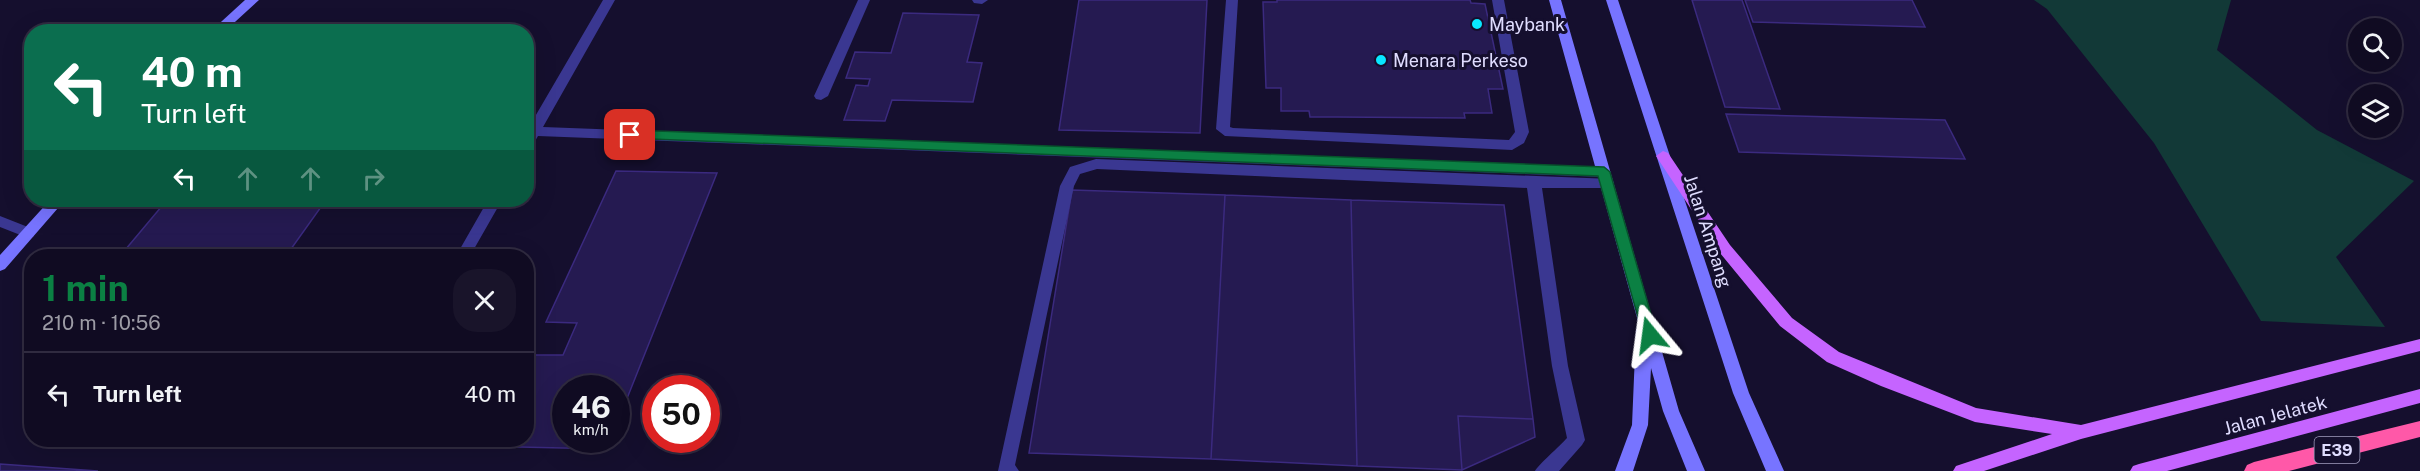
<!DOCTYPE html>
<html lang="en">
<head>
<meta charset="utf-8">
<style>
	:root { --surface:#100b22; --page:#19142a; --text:#f1f3f6; --muted:#9c9ba5; --line:#302b40; --accent:#0b8043 }
	body { margin:0; font-family:"Public Sans",sans-serif; background:var(--page); color:var(--text); height:100vh; display:flex; flex-direction:column; font-size:22px; white-space:nowrap }
	* { box-sizing:border-box; margin:0 }
	p { font-size:20px; color:var(--muted) }
	.icon { flex:none; width:33px; height:33px; fill:none; stroke:currentColor; stroke-width:2; stroke-linecap:round; stroke-linejoin:round }
	.map { position:relative; flex:1; overflow:hidden }
	.details { position:absolute; left:24px; top:249px; width:510px; height:198px; display:flex; flex-direction:column; background:var(--surface); border-radius:24px; box-shadow:0 6px 24px #0002,0 0 0 2px var(--line) }
	.details>* { flex:none }
	.top-card { position:absolute; left:24px; top:24px; width:510px; height:183px; border-radius:24px; box-shadow:0 6px 24px #0002,0 0 0 2px var(--line); background:#0b6e4f; color:#fff; overflow:hidden }
	.buttons { position:absolute; left:2348px; top:18px; display:grid; gap:12px }
	.buttons a { display:grid; place-items:center; width:54px; height:54px; border-radius:50%; background:var(--surface); box-shadow:0 6px 24px #0002,0 0 0 2px var(--line); font-size:30px }
	.speed { position:absolute; left:552px; top:375px; display:flex; gap:12px; font-size:30px; font-weight:700; text-align:center }
	.speed>* { display:grid; place-content:center; width:78px; height:78px; border-radius:50%; background:var(--surface); box-shadow:0 6px 24px #0002,0 0 0 2px var(--line); line-height:1 }
	.speed small { font-size:15px; font-weight:400 }
	.speed .limit { border:9px solid #d22; background:#fff; color:#111 }
	.pin { position:absolute; display:grid; place-items:center; width:51px; height:51px; color:#fff; margin:-26px; border-radius:12px; box-shadow:0 3px 9px #0006 }
	.me { position:absolute; width:66px; margin:-33px; rotate:344deg; stroke-linejoin:round; filter:drop-shadow(0 0 4px #0008) }
	.turn { display:flex; align-items:center; gap:21px; height:126px; padding:0 18px; font-size:27px }
	.turn .icon { width:78px; height:78px; stroke-width:2.5 }
	.turn b { display:block; font-size:42px; line-height:51px }
	.lanes { display:flex; align-items:center; height:57px; padding:0 18px; background:#0003; justify-content:center; gap:30px; direction:ltr }
	.lanes .off { opacity:.35 }
	.round { display:grid; place-items:center; flex:none; width:63px; height:63px; border-radius:24px; background:var(--page) }
	.head { display:flex; align-items:center; justify-content:space-between; height:102px; padding:0 18px }
	h1 { font-size:36px; font-weight:700; line-height:45px; color:var(--accent) }
	ul { padding:0; list-style:none }
	li { display:flex; align-items:center; gap:18px; height:84px; padding:0 18px; border-top:2px solid var(--line) }
	li div { flex:1 }
	li b { display:block; font-size:22px }
	li em { font-style:normal }
	.map>svg:first-child { display:block }
</style>
</head>
<body>
<div class="map">
<svg width="2420" height="471" viewBox="0 0 2420 471">
	<rect width="100%" height="100%" fill="#150f2e"/>
	<!-- green -->
	<path fill="#123937" d="M2034,0H2231L2217,50L2317,130L2414,181L2336,257L2385,327L2261,321L2154,143L2047,9Z"/>
	<!-- building -->
	<path fill="#251a51" stroke="#3b2a7f" stroke-width="1.5" d="M1079,0H1207L1200,133L1059,130Z
		M1277,0H1470L1471,3L1485,4L1503,89H1488L1492,113H1464L1465,118L1337,117H1310L1309,111H1281V88H1266L1263,2H1277Z
		M1692,0H1742L1780,109L1725,107Z
		M1745,0H1912L1925,27L1753,22Z
		M903,13L979,15L967,62L982,63L973,102L892,100L885,121L844,120L856,85L868,86L870,79L846,78L855,52L891,53Z
		M1726,114L1945,120L1965,159L1739,152Z
		M616,171L717,173L616,426V388H566V440H611L607,449L340,443L342,440H526V355H563L577,323L546,322Z
		M1072,190L1225,195L1211,459L1029,453Z
		M1225,195L1351,200L1357,466L1211,459Z
		M167,200H310L305,206L321,207L286,256H120Z
		M1351,200L1504,205L1533,419L1458,416L1462,470L1357,466Z
		M1458,416L1533,419L1535,437L1462,470Z
		M0,464L98,471H0Z"/>
	<g fill="none" stroke-linecap="round" stroke-linejoin="round">
		<!-- lane -->
		<path fill="#3a3791" fill-rule="evenodd" d="M603,0H615L543,127L1604,167L1611,172L1604,177L538,136L531,148L526,150V132Z
			M858,0H870L828,96L821,100L816,99L814,96Z
			M972,0H988L982,4L974,3Z
			M1226,0H1238L1230,127L1233,128L1509,140L1515,132L1492,0H1504L1529,132L1524,143L1512,150L1225,136L1216,129Z
			M1096,159L1612,179L1614,183L1612,187L1607,188H1542L1568,366L1585,440L1582,445L1559,471H1535C1538,465 1560,446 1567,438L1552,366L1527,188L1097,169L1080,174L1074,186L1015,465L1019,471H998L1060,186L1070,167Z
			M488,200H502L470,256H456Z
			M0,216L33,229L35,233L33,237L28,238L0,227Z"/>
		<!-- secondary -->
		<path fill="#7774ff" fill-rule="evenodd" d="M245,0H259L224,32H210Z
			M1549,0H1561L1679,411L1705,471H1687L1663,411L1651,368L1648,425L1633,471H1615L1632,425L1636,330L1639,325Z
			M1606,0H1618L1749,393L1784,471H1766L1733,393Z
			M50,200H65L5,269L0,271V255Z"/>
		<!-- primary -->
		<path fill="#c564ff" fill-rule="evenodd" d="M1663,151L1668,153L1730,245L1792,318L1839,352L1976,408L2081,425L2420,339V351L2081,439L1984,471H1953L1956,466L2052,434L1975,422L1881,386L1827,362L1780,326L1720,253L1656,156Z
			M2420,389V403L2167,471H2130L2133,466L2139,464Z"/>
		<!-- highway -->
		<path fill="#ff58a8" fill-rule="evenodd" d="M2420,421V437L2289,471H2244L2247,465L2254,462Z"/>
	</g>
	<!-- route -->
	<path fill="#0b8043" stroke="#07532c" stroke-width="1.5" d="M630,130L1604,167L1610,172L1657,335L1655,339H1645L1643,335L1598,176L626,138L624,135L626,131Z"/>
	<!-- markers -->
	<g fill="#09e7ff" stroke="#150f2e" stroke-width="2">
		<circle cx="1477" cy="24" r="6"/>
		<circle cx="1381" cy="60" r="6"/>
	</g>
	<g text-anchor="middle" dominant-baseline="central" stroke-width="6" stroke-linejoin="round" paint-order="stroke">
		<!-- shield labels -->
		<rect fill="#150f2e" stroke="#a39fc0" stroke-width="1.5" x="2314.5" y="437" width="45" height="26" rx="4.5"/>
		<g font-size="16" font-weight="bold" fill="#e0ddff">
			<text x="2337" y="450">E39</text>
		</g>
		<!-- poi labels -->
		<g font-size="18" fill="#e0ddff" stroke="#150f2e" text-anchor="start">
			<text x="1489" y="24">Maybank</text>
			<text x="1393" y="60">Menara Perkeso</text>
		</g>
		<!-- street labels -->
		<g font-size="18" fill="#e0ddff" stroke="#150f2e">
			<text transform="translate(1708 231) rotate(72)">Jalan Ampang</text>
			<text transform="translate(2275 415) rotate(-15)">Jalan Jelatek</text>
		</g>
	</g>
</svg>
<div class="buttons">
<a><svg class="icon" aria-label="search" viewBox="0 0 24 24"><circle cx="10" cy="10" r="6"/><path d="M15 15l6 6"/></svg></a>
<a><svg class="icon" aria-label="layers" viewBox="0 0 24 24"><path d="M12 4l9 5-9 5-9-5zM3 14l9 5 9-5"/></svg></a>
</div>
<div class="speed"><div>46<small>km/h</small></div><div class="limit">50</div></div>
<div class="pin" style="left:630px;top:135px;background:#d93025"><svg class="icon" aria-label="arrive" viewBox="0 0 24 24"><path d="M6 21V4h12l-3 4 3 4H6"/></svg></div>
<svg class="me" style="left:1650px;top:335px" viewBox="-20 -20 40 40"><path d="M0-17L14 15 0 8-14 15z" fill="#0b8043" stroke="#fff" stroke-width="4"/></svg>
<div class="top-card">
<div class="turn"><svg class="icon" aria-label="left" viewBox="0 0 24 24"><path d="M17 20v-9H6M10 6l-5 5 5 5"/></svg><div><b>40 m</b>Turn left</div></div>
<div class="lanes"><svg class="icon" aria-label="left" viewBox="0 0 24 24"><path d="M17 20v-9H6M10 6l-5 5 5 5"/></svg><svg class="icon off" aria-label="ahead" viewBox="0 0 24 24"><path d="M12 20V5M6 11l6-6 6 6"/></svg><svg class="icon off" aria-label="ahead" viewBox="0 0 24 24"><path d="M12 20V5M6 11l6-6 6 6"/></svg><svg class="icon off" aria-label="right" viewBox="0 0 24 24"><path d="M7 20v-9h11M14 6l5 5-5 5"/></svg></div>
</div>
<section class="details">
<div class="head"><div><h1>1 min</h1><p>210 m · 10:56</p></div><a class="round"><svg class="icon" aria-label="close" viewBox="0 0 24 24"><path d="M6 6l12 12M18 6L6 18"/></svg></a></div>
<ul>
<li><svg class="icon" aria-label="left" viewBox="0 0 24 24"><path d="M17 20v-9H6M10 6l-5 5 5 5"/></svg><div><b>Turn left</b></div><em>40 m</em></li>
</ul>
</section>
</div>
</body>
</html>
